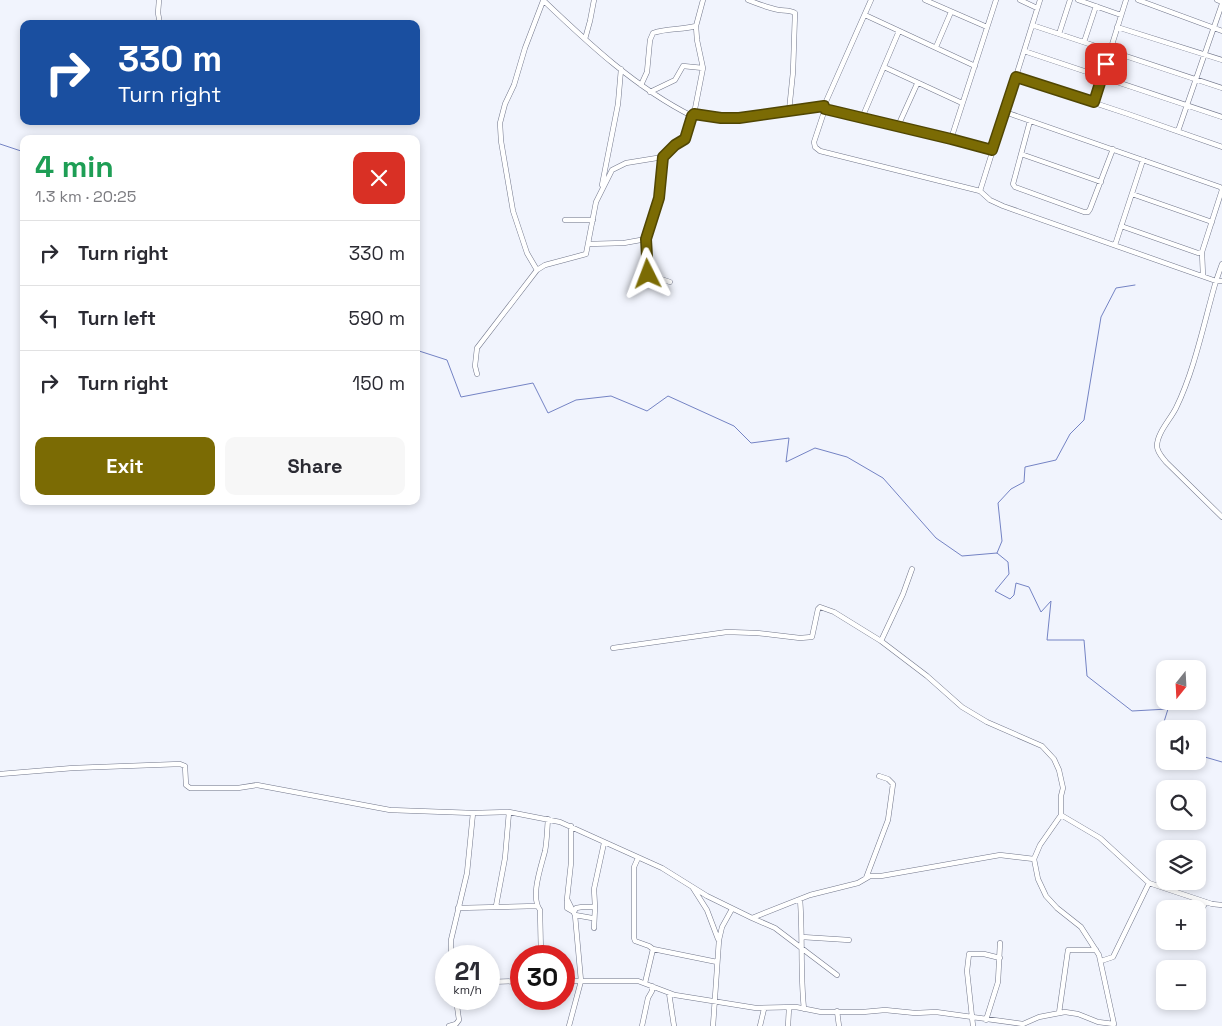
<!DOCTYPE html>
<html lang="en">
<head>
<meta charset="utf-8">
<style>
	:root { --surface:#fff; --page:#f7f7f7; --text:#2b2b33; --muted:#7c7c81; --line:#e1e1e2; --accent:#7b6b04 }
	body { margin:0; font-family:"Space Grotesk",sans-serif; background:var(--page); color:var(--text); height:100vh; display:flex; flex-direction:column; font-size:19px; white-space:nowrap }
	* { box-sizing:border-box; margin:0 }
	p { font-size:16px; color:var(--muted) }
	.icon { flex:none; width:28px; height:28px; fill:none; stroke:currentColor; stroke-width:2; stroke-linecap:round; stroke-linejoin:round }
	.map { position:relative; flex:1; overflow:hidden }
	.drawer { position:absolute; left:20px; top:135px; width:400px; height:370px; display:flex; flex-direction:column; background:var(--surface); border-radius:10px; box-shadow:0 2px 8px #0003 }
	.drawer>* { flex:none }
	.guide { position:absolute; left:20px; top:20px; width:400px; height:105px; border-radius:10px; box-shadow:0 2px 8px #0003; background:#1a4fa0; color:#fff; overflow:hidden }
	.needle { width:32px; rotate:198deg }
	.controls { position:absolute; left:1156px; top:660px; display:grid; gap:10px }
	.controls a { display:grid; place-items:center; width:50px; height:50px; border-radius:10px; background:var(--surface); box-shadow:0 2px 8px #0003; font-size:25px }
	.speed { position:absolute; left:435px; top:945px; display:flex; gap:10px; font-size:25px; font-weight:700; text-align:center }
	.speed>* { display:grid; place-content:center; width:65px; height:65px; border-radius:50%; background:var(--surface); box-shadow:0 2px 8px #0003; line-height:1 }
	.speed small { font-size:12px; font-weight:400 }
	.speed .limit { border:8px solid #d22; background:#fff; color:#111 }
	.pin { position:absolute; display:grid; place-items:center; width:42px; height:42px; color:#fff; margin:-21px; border-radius:10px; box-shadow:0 2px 8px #0006 }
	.me { position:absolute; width:55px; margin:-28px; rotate:357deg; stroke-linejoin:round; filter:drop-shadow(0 0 4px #0008) }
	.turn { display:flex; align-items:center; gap:18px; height:105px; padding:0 15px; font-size:22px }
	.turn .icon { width:65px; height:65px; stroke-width:2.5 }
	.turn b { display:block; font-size:35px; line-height:42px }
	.round { display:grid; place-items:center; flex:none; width:52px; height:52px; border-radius:10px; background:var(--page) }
	.headline { display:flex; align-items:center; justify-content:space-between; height:85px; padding:0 15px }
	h1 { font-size:30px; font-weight:600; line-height:38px; color:#1e9e55 }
	.button { display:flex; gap:10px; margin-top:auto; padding:10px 15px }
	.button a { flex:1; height:58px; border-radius:10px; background:var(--accent); color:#fff; font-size:20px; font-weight:600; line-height:58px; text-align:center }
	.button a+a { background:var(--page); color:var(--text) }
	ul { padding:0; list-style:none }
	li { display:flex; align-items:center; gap:15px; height:65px; padding:0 15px; border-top:1px solid var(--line) }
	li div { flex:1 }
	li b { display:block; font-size:19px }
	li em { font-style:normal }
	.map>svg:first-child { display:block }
</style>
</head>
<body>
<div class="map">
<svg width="1222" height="1026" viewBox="0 0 1222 1026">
	<rect width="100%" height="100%" fill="#f1f4fd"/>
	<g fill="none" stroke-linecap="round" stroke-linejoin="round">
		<!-- stream -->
		<path stroke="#7483c4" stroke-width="1" d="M0,144L24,152
			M416,350L447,360L461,397L533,383L548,413L576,400L611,396L647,411L668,396L734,426L751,443L789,438L786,462L815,448L847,457L883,478L936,538L962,556L997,553L1008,562L1009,574L995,591L1010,599L1014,595L1016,583L1029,587L1041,612L1051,601L1047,640H1084L1087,676L1132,711L1168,709L1163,725L1179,724L1181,729
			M997,553L1002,541L998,503L1011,489L1024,482L1025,467L1056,460L1070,434L1084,420L1101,317L1116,288L1135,285
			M1198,755L1222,762"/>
		<!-- minor casing -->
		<g stroke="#72778b" stroke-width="5.5">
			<path id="minor" d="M159,0L158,13L160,24
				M543,0C588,43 636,88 692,116L694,114L721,118H739L824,106
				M748,0C758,4 768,8 779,10C785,11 790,10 795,13L793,72L789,111
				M871,0L824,106L825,109L814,142L815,147L820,151L980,191L990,200L1003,206L1216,281L1222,264
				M925,0L987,27
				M1020,0L1037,8
				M1078,0L1121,15
				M1138,0L1222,31
				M1217,0L1222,2
				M865,15L975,66
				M1032,25L1222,88
				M1117,27L1222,60
				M1059,34L1070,0
				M585,39L590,21L594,0
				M1084,42L1096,6
				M936,47L951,12
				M1024,51L1222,117
				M884,67L962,103
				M1016,77L1128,114L1222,147
				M641,85L647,72L650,40L653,33C667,28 682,30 696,26
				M650,92L675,80L683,66L703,68
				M1094,102L1126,0
				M825,109C881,122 937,136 992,150
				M1005,112L1220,187L1222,189
				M694,114L703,68L697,40L696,26L703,0
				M862,118L899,31
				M1030,121L1013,184L1015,187L1084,212H1088L1090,209L1113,149
				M898,126L917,84
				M1178,131L1222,4
				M951,139L996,0
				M1021,154L1101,182
				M663,157L659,198L646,239L647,269L649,275L670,282
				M602,185L618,104L621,69
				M980,191L1040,0
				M1132,194L1212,222
				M565,220H593
				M1121,226L1198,253L1202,252L1222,190
				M588,244L624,243L646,239
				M1115,245L1143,160
				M1202,252L1203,276
				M537,270L527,253L513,211L501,141L500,123L505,104L514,85L525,48L543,1
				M1222,281H1216C1204,322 1195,369 1176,408C1170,420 1157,433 1157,446C1157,452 1162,457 1166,462L1222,517
				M477,374L475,366L477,348L537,270L545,265L586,254L596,202L612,170L626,163L663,157C671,151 676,145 685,139L692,116
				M881,641L903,594L912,569
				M613,648L727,632L757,633L800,638L812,637L818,609L820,607L834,612L881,641L927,676L962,707L987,722L1042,746L1054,759L1059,770L1063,788L1061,796V815
				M0,774L73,768L180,764L185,766L186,785L190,788H238L257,785L390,810L473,813L509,812L560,822L662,868L707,896L752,918L810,895L858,883L870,876H881L1000,855L1034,859L1040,845L1061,815L1100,838L1149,883L1212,904L1222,905
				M638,858L634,867V938L635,941L649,946L653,949L645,983
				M1034,859L1038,879L1046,896L1057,908L1081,927L1099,955L1114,1024
				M866,878L888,820L893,784L888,779L879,776
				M693,888L707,910L718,939
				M800,899C803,936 800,972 804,1009
				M567,901V908L574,912L576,908L582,907H595L594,889L604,843
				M496,906L505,858L509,812
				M458,908L537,906
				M575,915L592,918
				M1198,915L1206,902
				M752,918L775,928L837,975
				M594,928L595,907
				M802,937L849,940
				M653,949L717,962
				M451,956V940L467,873L473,813
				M541,956L540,910C530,897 541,867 545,851C547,841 547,830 548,819
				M1101,961L1113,957L1149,883
				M564,981H638L675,995L756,1008L796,1007L821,1012H863L885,1010L915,1013L936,1012L1023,1024L1039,1017L1065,1012L1078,1014L1098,1022L1114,1024
				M489,982L521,981
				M669,993L674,1026
				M837,1011L839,1026
				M1059,1013L1068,950H1096
				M986,1020L998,982L1000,943
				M449,1026L456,1024L459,1020L456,999
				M569,1026L581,981L575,915L567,899L571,863V826
				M642,1026L648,998L652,991V986
				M713,1026L719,940L722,927L732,909
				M760,1026L764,1009
				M788,1026L789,1008
				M973,1026L967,971L969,954H984L1000,958"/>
		</g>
		<!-- minor -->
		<use href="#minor" stroke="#fff" stroke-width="4.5"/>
	</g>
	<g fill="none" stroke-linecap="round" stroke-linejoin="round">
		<!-- route casing -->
		<g stroke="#504603" stroke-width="12">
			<path id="route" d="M648,274L646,239L659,198L663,157L675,145L685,139L692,116L694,114L721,118H739L824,106L825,109L951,139L992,150L1016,77L1094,102L1106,64"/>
		</g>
		<!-- route -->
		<use href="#route" stroke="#7b6b04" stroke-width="9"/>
	</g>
</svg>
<div class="controls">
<a><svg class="needle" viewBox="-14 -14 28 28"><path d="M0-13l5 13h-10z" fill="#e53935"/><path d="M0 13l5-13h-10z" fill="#7c7c81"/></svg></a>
<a><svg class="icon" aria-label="sound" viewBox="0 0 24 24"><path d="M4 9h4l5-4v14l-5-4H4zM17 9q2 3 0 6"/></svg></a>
<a><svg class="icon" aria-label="search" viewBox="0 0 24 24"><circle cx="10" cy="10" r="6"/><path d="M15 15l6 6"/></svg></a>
<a><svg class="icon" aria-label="layers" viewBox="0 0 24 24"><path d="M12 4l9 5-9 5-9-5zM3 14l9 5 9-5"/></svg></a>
<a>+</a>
<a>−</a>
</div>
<div class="speed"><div>21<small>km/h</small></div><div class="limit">30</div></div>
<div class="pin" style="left:1106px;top:64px;background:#d93025"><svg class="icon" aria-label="arrive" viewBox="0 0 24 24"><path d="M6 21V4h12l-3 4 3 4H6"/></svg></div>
<svg class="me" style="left:648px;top:274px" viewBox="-20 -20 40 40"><path d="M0-17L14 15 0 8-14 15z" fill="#7b6b04" stroke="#fff" stroke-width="4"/></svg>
<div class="guide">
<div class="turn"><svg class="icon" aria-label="right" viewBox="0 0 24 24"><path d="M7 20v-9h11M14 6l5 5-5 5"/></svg><div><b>330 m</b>Turn right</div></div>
</div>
<section class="drawer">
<div class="headline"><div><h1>4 min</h1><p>1.3 km · 20:25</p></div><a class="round" style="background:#d93025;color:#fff"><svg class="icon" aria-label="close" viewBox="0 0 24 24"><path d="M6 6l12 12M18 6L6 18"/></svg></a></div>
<ul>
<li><svg class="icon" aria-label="right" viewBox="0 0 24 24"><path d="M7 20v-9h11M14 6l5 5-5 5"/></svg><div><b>Turn right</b></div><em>330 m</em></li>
<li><svg class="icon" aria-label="left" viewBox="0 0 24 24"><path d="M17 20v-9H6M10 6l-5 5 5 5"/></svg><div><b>Turn left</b></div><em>590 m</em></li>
<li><svg class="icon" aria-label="right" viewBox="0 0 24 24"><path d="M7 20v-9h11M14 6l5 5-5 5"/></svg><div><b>Turn right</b></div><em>150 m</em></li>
</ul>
<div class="button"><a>Exit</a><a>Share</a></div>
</section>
</div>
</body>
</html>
